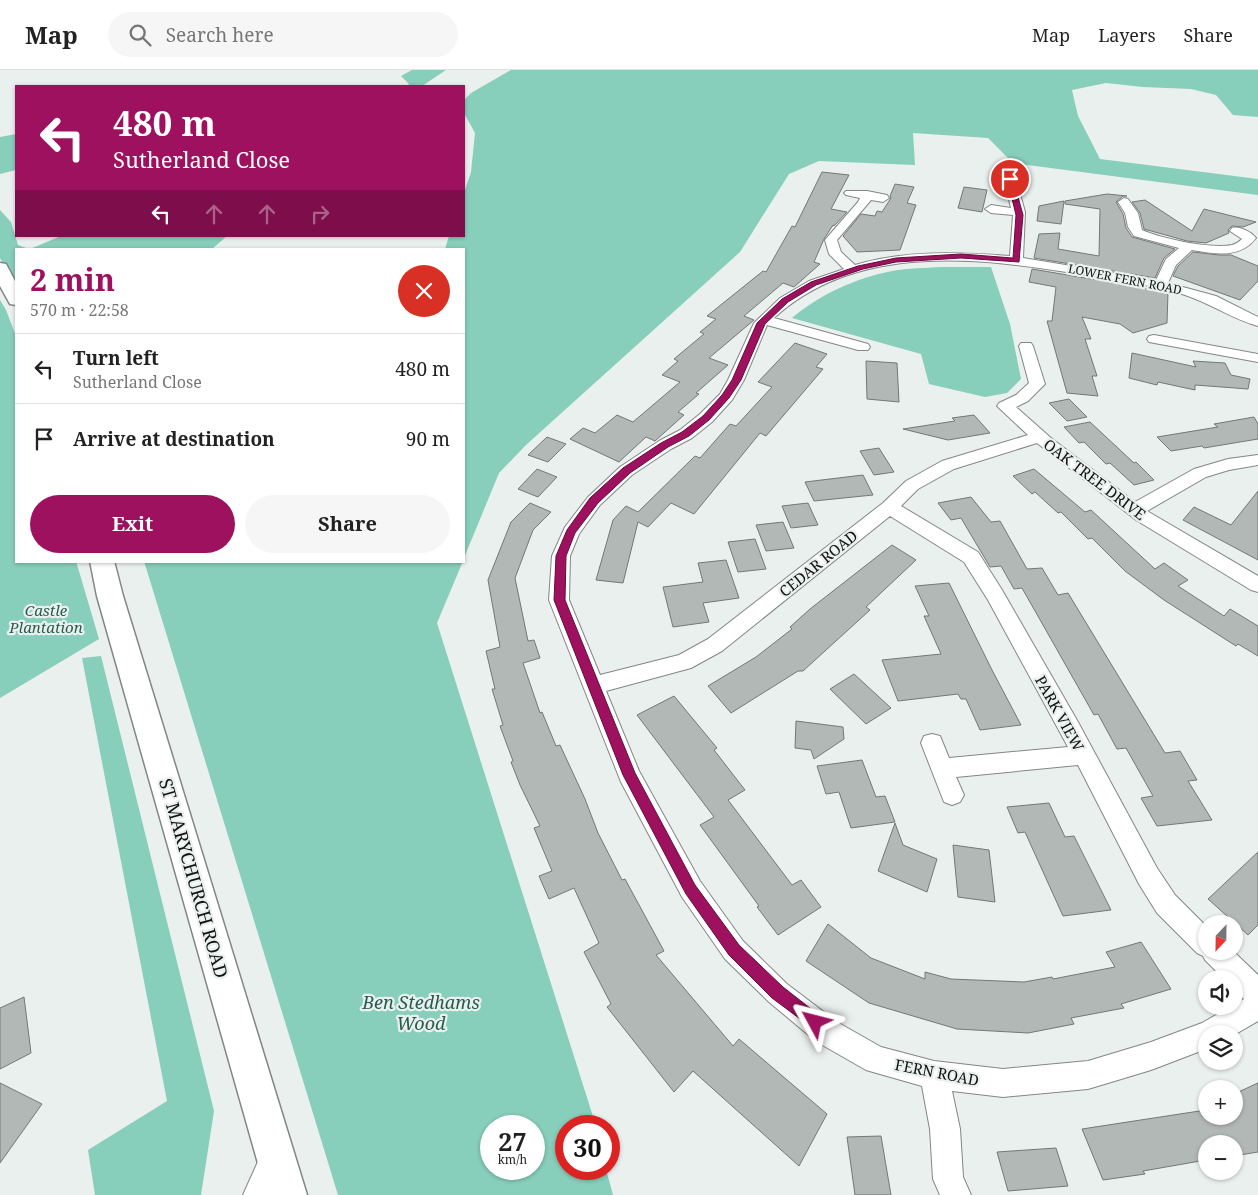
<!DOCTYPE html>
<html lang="en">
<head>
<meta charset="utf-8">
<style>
	:root { --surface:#fff; --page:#f6f6f6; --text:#222; --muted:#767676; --line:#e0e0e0; --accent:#9e115e }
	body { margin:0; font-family:"Noto Serif",serif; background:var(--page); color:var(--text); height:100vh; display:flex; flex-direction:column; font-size:19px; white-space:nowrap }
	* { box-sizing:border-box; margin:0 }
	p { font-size:16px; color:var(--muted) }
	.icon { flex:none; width:28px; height:28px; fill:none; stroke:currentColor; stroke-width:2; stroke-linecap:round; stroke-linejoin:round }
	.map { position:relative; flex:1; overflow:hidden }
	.side { position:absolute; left:15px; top:178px; width:450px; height:315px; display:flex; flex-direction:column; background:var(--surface); border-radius:0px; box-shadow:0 1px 4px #0004 }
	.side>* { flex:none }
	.guide { position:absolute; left:15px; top:15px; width:450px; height:152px; border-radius:0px; box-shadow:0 1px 4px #0004; background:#9e115e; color:#fff; overflow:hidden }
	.needle { width:32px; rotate:202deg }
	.controls { position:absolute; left:1198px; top:845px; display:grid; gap:10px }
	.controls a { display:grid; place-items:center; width:45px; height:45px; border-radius:50%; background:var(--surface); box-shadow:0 1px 4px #0004; font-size:25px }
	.speed { position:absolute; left:480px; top:1045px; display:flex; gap:10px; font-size:25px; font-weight:700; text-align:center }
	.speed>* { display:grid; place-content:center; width:65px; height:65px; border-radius:50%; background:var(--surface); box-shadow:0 1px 4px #0004; line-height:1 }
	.speed small { font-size:12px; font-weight:400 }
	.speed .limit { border:8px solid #d22; background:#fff; color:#111 }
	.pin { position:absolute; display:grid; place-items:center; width:42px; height:42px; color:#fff; margin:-21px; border:2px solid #fff; border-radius:50%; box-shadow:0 1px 5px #0007 }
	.me { position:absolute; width:55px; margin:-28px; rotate:308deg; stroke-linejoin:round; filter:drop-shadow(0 0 4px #0008) }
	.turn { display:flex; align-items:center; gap:18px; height:105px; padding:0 15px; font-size:22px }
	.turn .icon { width:65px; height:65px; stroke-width:2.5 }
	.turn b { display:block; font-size:35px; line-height:42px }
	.lanes { display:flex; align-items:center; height:48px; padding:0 15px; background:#0003; justify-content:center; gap:25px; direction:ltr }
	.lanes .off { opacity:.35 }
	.round { display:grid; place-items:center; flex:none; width:52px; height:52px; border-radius:26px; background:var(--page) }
	.head { display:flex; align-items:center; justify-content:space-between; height:85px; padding:0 15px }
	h1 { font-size:30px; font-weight:700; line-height:38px; color:var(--accent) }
	.primary-button { display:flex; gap:10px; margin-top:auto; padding:10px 15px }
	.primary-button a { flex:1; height:58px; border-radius:30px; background:var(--accent); color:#fff; font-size:20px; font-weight:700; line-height:58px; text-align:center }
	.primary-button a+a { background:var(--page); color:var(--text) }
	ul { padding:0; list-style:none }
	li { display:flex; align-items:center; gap:15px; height:70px; padding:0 15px; border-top:1px solid var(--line) }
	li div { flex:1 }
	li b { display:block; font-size:19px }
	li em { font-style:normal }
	header { display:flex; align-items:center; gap:30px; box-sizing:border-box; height:70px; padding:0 25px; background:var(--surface); border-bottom:1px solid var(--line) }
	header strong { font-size:24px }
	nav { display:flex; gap:28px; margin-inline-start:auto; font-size:18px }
	.search { width:350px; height:45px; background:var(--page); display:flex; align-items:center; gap:12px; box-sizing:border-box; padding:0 18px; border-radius:28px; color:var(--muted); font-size:19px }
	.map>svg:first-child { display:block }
</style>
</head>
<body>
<header>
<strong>Map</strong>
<div class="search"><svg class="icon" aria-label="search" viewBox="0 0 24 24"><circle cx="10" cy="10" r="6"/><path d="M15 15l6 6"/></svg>Search here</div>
<nav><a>Map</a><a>Layers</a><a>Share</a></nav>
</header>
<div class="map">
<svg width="1258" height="1125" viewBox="0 0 1258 1125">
	<rect width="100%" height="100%" fill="#eaf0ee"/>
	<!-- green -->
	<path fill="#87cebb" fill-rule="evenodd" d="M412,0H446L422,16H407L409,14L401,6Z
		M511,0H1258V47L1233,45L1216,25L1191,19L1143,17L1106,13L1072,20L1078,46L1100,89L1258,109V125L1013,93L988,68L913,63L915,95L819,91L789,104L740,182L526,375L499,403L464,488V179H445L449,166H464V123L471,102L475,63L464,43V30L471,23Z
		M16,64V100L0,104V67Z
		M0,140L11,152L18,175L29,179H16V218L0,188Z
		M61,166H227L212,179H30Z
		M942,197H991L1010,254L1021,309L1007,323L985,327L929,314L921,284L792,248C819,225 856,208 892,201C908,198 925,198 942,197Z
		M0,230L6,240L16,266V491H76L99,569L0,628Z
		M144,491H463L437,553L596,1056H566V1099H606L613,1125H338ZM491,1056H534V1099H491Z
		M101,586L214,1041L201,1125H95L88,1080L167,1031L82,588Z"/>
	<!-- building -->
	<path fill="#b2b8b6" stroke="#737877" d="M822,102L849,105L831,139L847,142L834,156L833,155L824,169L814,192L820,194L794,217L783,213L744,246L754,250L709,288L728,295L696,323L699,324L678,342L684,345L655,371L646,367L619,392L570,369L583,358L595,363L617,345L633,352L680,312L662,305L678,291L674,289L704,264L700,262L716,249L707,246L763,201L766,202L792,156L795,157Z
		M895,114L914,117L907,133L916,135L900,180L857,182L843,166L861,144L875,146L877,141L882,142L891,128L890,126Z
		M964,117L987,120L982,142L958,138Z
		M1107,124L1127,126H1123L1116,132L1123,144L1126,158L1132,167L1175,179L1164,188L1155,208L1034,188L1039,164L1060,163L1058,179L1099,186L1100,139L1065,134V131Z
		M1145,130L1192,161L1204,139L1256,152L1243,157L1232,156L1228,160L1229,163L1206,173L1187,171L1144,159L1140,143L1132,132Z
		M1064,131L1061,154L1037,151L1039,136Z
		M1193,182L1219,185H1231L1258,196V211L1240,230L1173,206L1178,196Z
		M1032,199L1168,222L1167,253L1133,263L1120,254L1082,247L1091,269H1085L1097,306H1092L1098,326L1067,323L1047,251H1052L1056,217L1029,212Z
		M795,273L827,284L816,297L823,299L766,366L760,363L694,444L671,433L648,457L638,452L623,513L596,510L613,450L626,436L638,442L695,386L700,388L730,354L736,356L772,317L758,312Z
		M1132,283L1196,297L1193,291L1225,293L1231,305L1250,309L1248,319L1195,315V320L1158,312L1157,315L1129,308Z
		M866,291L897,293L899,332L867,329Z
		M1069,329L1087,347L1067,351L1049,333Z
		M974,345L990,363L948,370L903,359L955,351L952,348Z
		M1254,347L1258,354V369L1204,378L1202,376L1171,381L1157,367L1218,357L1214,354Z
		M1090,352L1134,393L1136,392L1154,410L1134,415L1110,393L1106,394L1084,372L1079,373L1064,357Z
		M547,367L566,374L548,392L528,385Z
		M879,378L894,402L874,405L860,381Z
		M537,399L557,407L538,427L518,419Z
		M1034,399L1085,442L1091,440L1155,499L1164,493L1188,510L1178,516L1224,546L1230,539L1258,556V586L1238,574L1236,576L1164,530L1125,501L1092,468L1088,469L1061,442L1058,443L1035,422L1032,424L1013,406Z
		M863,405L873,425L814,431L805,412Z
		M1258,421V490L1183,450L1194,437L1231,455Z
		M971,427L991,452L1000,451L1027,499L1042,498L1058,525L1068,523L1165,683L1180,681L1197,710L1188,711L1212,750L1157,756L1141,728L1153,726L1126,678L1117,679L1098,644L1094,645L1022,518L1014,519L1001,496L990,497L961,448L951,450L938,433Z
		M530,433L551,442L533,460L515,508L528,571L534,570L540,588L523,593L540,643L542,642L556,676L560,675L585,729L598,763L622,810L625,809L664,881L656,885L733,976L739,969L827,1044L799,1096L693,1001L674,1022L607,937L611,934L584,882L599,873L574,818L549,829L539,806L552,801L534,758L540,756L520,715L511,692L513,691L500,656L503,655L492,619H495L486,581L500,577L488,510L511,452Z
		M808,433L818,455L791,458L782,436Z
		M783,452L794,478L766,481L756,455Z
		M755,469L766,499L738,502L728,472Z
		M892,475L916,490L866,537L870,540L803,601H798L731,643L708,616L756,587L792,559L790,557L810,539Z
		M726,490L739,528L703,533L709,552L673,557L663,517L703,512L698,493Z
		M949,513L992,600L1021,655L980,660L966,629H961L958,624L898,631L882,590L941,584L924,546H929L915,516Z
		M854,604L891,638L866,654L830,619Z
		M674,626L717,678L714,680L745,720L728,730L792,815L801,810L821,837L778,865L757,837L759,836L700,755L714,747L637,645Z
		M796,651L843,657L844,669L814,689L811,680L795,678Z
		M862,690L876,727L885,726L895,752L851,758L839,722L826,724L817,696Z
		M1049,733L1065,767L1074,766L1111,840L1063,846L1025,762L1018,763L1007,737Z
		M895,753L903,775L937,789L927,822L878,801Z
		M953,775L989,780L995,832L958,827Z
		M1258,782V855L1248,865L1208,829Z
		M828,854L871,888L925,909V902L951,909L1024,912L1052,907L1053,909L1115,897L1106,882L1141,872L1171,919L1121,934L1124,938L1071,948L1074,954L1028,963L957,959L869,933L806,891Z
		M24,927L31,983L0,999V938Z
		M0,1013L42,1034L0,1093Z
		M1258,1013V1082L1234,1086V1074H1206V1090L1143,1101L1145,1104L1103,1110L1082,1059L1206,1040V1046H1234V1024Z
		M881,1066L891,1125H855L847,1067Z
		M1056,1078L1068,1116L1008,1121L997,1082Z"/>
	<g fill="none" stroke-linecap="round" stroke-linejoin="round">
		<!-- minor casing -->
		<g stroke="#828786" stroke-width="2">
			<path id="minor" d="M1010,106L1016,109L1025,142L1023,188L1156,210L1166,189L1179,178L1134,166L1128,157L1125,143L1118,132L1124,128L1128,129L1138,143L1142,160C1162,169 1211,179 1232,175C1236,174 1239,172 1242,169L1230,161L1232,158C1240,156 1251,162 1256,168C1240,189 1216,184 1192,180L1176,195L1168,213L1216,226L1258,247V256C1234,250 1210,233 1185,225C1153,215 1118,211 1085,205C983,188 858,171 774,248L868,274L870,277L868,280H858L767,255L744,310L732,330L712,352L692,368L671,379L632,405L600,435L579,464L570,486L569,530L600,605L679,585L708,569L883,433L906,411L942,391L1028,365L997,336L999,333L1016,325L1029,313L1019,276L1021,273H1031L1033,276L1045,314L1028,331L1016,337L1051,368L1135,432L1194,399L1228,389L1258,385V395L1229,400L1206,407L1147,441L1258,506V522L1251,520L1136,450L1037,373L954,399L918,419L901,436L978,482L1002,520L1078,652L1157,798L1175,825L1206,856V881H1233L1258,905V951L1234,965L1206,964V979L1151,1000L1088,1019L1003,1027L952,1021L960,1059L963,1107L971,1125H940L933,1109L930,1059L922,1016L866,1000L817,972L769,932L725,889L682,827L621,712L549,530L552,486L565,457L588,427L620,397L659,371L680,360L700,344L720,324L728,310L754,253L780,228L809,211L844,199L829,184L825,170L858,132L860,128L846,125L844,123L846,121H867L887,125L889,128L883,132L871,130L837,170L841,182L855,195C905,180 958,182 1010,186L1013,145L991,143L985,139L991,135L1011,138L1004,109ZM890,446L964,492L988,530L1068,677L949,688L940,666L932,664L924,666L921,673L944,732L952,735L960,732L964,725L956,707L1078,695L1139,814L1157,843L1197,883L1203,886L1205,890L1224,909H1234V919L1244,929L1202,953L1151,972L1088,991L1003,999L934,991L881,977L837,952L787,914L743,871L700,811L639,701L606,621L691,598L722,581Z
				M1154,265L1258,284V292L1149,272L1147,269L1149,266Z
				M275,1074L286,1078L290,1089L274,1125H243L264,1078Z"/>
		</g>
		<!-- tertiary casing -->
		<g stroke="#828786" stroke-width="3">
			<path id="tertiary" d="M0,193L6,194L16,213V235L10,234L0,216Z
				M90,491H114L123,526L307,1125H267L97,526Z"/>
		</g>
		<!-- minor -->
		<use href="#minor" fill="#fff" fill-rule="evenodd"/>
		<!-- tertiary -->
		<use href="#tertiary" fill="#fff" fill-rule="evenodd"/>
	</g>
	<!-- route -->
	<path fill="#9e115e" stroke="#670b3d" d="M1007,108L1013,109L1023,145L1019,192L961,188L896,192L863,199L816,215L788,232L765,254L741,310L729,328L709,350L689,366L668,377L630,403L598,433L575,463L566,486L565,530L635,703L695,815L739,875L783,917L820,946L823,952L820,957L815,960L772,928L729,885L686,824L623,705L554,530L556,486L567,460L590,428L623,398L661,373L682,362L703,346L722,325L732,310L757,253L782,229L811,212L858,196L896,188L961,184L1013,188L1016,145Z"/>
	<g text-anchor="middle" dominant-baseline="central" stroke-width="4.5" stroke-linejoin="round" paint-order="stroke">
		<!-- far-street labels -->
		<g font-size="12" fill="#121413" stroke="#eaf0ee">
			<text transform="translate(1125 209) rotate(11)">LOWER FERN ROAD</text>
		</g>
		<!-- street labels -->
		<g font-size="15" fill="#121413" stroke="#eaf0ee">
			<text transform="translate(1095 409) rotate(37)">OAK TREE DRIVE</text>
			<text transform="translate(818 493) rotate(-39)">CEDAR ROAD</text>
			<text transform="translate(1060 643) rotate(61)">PARK VIEW</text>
			<text transform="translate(937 1002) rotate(11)">FERN ROAD</text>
		</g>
		<!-- park labels -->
		<g font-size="15" font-style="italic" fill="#265c4f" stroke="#eaf0ee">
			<text x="46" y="540">Castle<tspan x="46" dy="17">Plantation</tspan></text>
		</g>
		<!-- near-street labels -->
		<g font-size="18" fill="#121413" stroke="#eaf0ee">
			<text transform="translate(194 808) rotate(74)">ST MARYCHURCH ROAD</text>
		</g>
		<!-- near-park labels -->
		<g font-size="18" font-style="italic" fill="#265c4f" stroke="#eaf0ee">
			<text x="421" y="932">Ben Stedhams<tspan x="421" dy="21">Wood</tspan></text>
		</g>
	</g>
</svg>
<div class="controls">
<a><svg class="needle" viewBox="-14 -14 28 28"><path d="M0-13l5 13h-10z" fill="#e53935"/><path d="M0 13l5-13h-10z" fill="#767676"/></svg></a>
<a><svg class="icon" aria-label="sound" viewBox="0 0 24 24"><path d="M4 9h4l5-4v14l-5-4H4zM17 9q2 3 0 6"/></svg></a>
<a><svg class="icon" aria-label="layers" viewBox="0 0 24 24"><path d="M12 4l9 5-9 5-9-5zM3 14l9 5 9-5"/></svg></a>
<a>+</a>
<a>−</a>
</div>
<div class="speed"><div>27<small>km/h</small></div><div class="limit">30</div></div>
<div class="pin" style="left:1010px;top:109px;background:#d93025"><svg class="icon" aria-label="arrive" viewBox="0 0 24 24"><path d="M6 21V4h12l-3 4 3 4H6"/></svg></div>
<svg class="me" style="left:815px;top:952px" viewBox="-20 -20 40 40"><path d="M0-17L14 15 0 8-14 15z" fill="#9e115e" stroke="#fff" stroke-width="4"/></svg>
<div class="guide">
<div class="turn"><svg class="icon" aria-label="left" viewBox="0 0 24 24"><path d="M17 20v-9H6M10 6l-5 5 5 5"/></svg><div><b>480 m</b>Sutherland Close</div></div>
<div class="lanes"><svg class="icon" aria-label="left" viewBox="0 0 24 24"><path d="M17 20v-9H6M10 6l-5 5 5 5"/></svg><svg class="icon off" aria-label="ahead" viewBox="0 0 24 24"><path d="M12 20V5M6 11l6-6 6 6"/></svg><svg class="icon off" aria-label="ahead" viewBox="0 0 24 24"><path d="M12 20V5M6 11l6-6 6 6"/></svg><svg class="icon off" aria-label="right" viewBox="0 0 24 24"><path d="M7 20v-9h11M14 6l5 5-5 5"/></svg></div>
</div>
<section class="side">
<div class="head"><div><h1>2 min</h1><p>570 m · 22:58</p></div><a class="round" style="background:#d93025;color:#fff"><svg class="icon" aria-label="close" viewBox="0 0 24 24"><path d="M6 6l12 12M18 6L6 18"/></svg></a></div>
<ul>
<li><svg class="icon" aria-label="left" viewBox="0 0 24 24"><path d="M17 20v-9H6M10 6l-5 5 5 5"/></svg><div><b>Turn left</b><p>Sutherland Close</p></div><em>480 m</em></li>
<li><svg class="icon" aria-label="arrive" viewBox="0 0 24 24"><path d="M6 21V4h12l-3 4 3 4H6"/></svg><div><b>Arrive at destination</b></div><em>90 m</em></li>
</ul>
<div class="primary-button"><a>Exit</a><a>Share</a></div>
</section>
</div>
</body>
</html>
